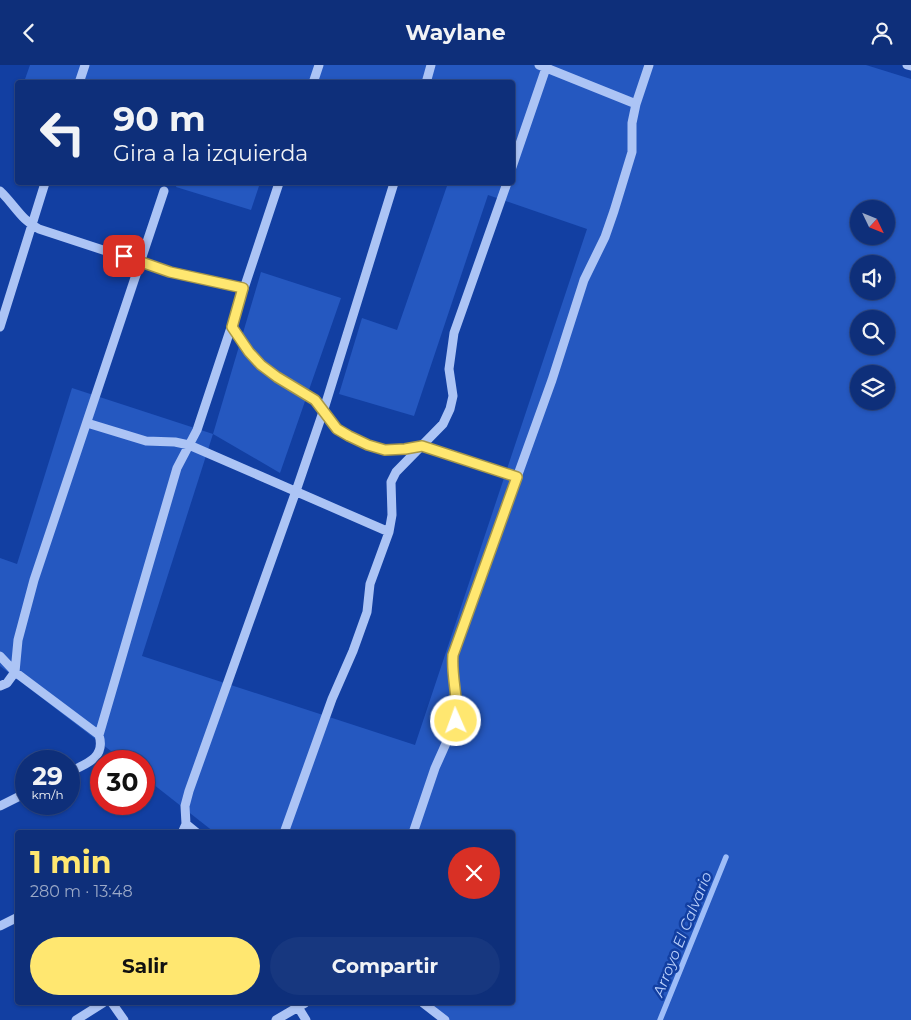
<!DOCTYPE html>
<html lang="es">
<head>
<meta charset="utf-8">
<style>
	:root { --surface:#0e2f7a; --page:#17377f; --text:#f1f3f6; --muted:#9ba9c7; --line:#2e4a8b; --accent:#ffe770 }
	body { margin:0; font-family:Montserrat,sans-serif; background:var(--page); color:var(--text); height:100vh; display:flex; flex-direction:column; font-size:19px; white-space:nowrap }
	* { box-sizing:border-box; margin:0 }
	p { font-size:16px; color:var(--muted) }
	.icon { flex:none; width:28px; height:28px; fill:none; stroke:currentColor; stroke-width:2; stroke-linecap:round; stroke-linejoin:round }
	.map { position:relative; flex:1; overflow:hidden }
	.details { position:absolute; left:15px; top:765px; width:500px; height:175px; display:flex; flex-direction:column; background:var(--surface); border-radius:5px; box-shadow:0 1px 4px #0004,0 0 0 1px var(--line) }
	.details>* { flex:none }
	.top-card { position:absolute; left:15px; top:15px; width:500px; height:105px; border-radius:5px; box-shadow:0 1px 4px #0004,0 0 0 1px var(--line); background:#0e2f7a; color:var(--text); overflow:hidden }
	.needle { width:32px; rotate:133deg }
	.buttons { position:absolute; left:850px; top:135px; display:grid; gap:10px }
	.buttons a { display:grid; place-items:center; width:45px; height:45px; border-radius:50%; background:var(--surface); box-shadow:0 1px 4px #0004,0 0 0 1px var(--line); font-size:25px }
	.speed { position:absolute; left:15px; top:685px; display:flex; gap:10px; font-size:25px; font-weight:700; text-align:center }
	.speed>* { display:grid; place-content:center; width:65px; height:65px; border-radius:50%; background:var(--surface); box-shadow:0 1px 4px #0004,0 0 0 1px var(--line); line-height:1 }
	.speed small { font-size:12px; font-weight:400 }
	.speed .limit { border:8px solid #d22; background:#fff; color:#111 }
	.pin { position:absolute; display:grid; place-items:center; width:42px; height:42px; color:#fff; margin:-21px; border-radius:10px; box-shadow:0 2px 8px #0006 }
	.me { position:absolute; width:55px; margin:-28px; rotate:358deg; stroke-linejoin:round; filter:drop-shadow(0 0 4px #0008) }
	.turn { display:flex; align-items:center; gap:18px; height:105px; padding:0 15px; font-size:22px }
	.turn .icon { width:65px; height:65px; stroke-width:2.5 }
	.turn b { display:block; font-size:35px; line-height:42px }
	.round { display:grid; place-items:center; flex:none; width:52px; height:52px; border-radius:26px; background:var(--page) }
	.head { display:flex; align-items:center; justify-content:space-between; height:85px; padding:0 15px }
	h1 { font-size:30px; font-weight:700; line-height:38px; color:var(--accent) }
	.button { display:flex; gap:10px; margin-top:auto; padding:10px 15px }
	.button a { flex:1; height:58px; border-radius:30px; background:var(--accent); color:#111; font-size:20px; font-weight:700; line-height:58px; text-align:center }
	.button a+a { background:var(--page); color:var(--text) }
	header { display:flex; justify-content:space-between; align-items:center; height:65px; padding:0 15px; background:var(--surface); font-size:22px; font-weight:700 }
	.map>svg:first-child { display:block }
</style>
</head>
<body>
<header><svg class="icon" aria-label="back" viewBox="0 0 24 24"><path d="M15 5l-7 7 7 7"/></svg>Waylane<svg class="icon" aria-label="person" viewBox="0 0 24 24"><circle cx="12" cy="8" r="4"/><path d="M4 21q1-7 8-7t8 7"/></svg></header>
<div class="map">
<svg width="911" height="955" viewBox="0 0 911 955">
	<rect width="100%" height="100%" fill="#123fa2"/>
	<!-- green -->
	<path fill="#2558c0" fill-rule="evenodd" d="M30,0H866L911,14V955H450L428,938H512V768L214,767L144,712V696H124L0,601V493L17,499L72,323L213,369L261,207L341,233L280,408L213,369L142,591L415,680L587,164L488,130L414,351L339,329L362,253L397,265L448,118H512V18L25,17H24ZM859,144H886V171H859ZM859,199H886V226H859ZM859,254H886V281H859ZM859,309H886V336H859Z
		M177,118H260L251,145L176,122Z"/>
	<g fill="none" stroke-linecap="round" stroke-linejoin="round">
		<!-- stream -->
		<path stroke="#9ebdf8" stroke-width="5.5" d="M660,955L726,792"/>
		<!-- minor -->
		<path stroke="#acc4f5" stroke-width="9" d="M539,0L636,39
			M907,0L911,1
			M79,18L85,0
			M313,18L319,0
			M426,18L431,0
			M512,102L547,0
			M0,126C14,139 22,156 39,164L170,207L243,223
			M232,261L249,287L261,300L277,312L315,335L337,364L349,371L368,380L385,385L405,384L422,381L517,412
			M0,262L45,118
			M87,358L146,376L175,377L189,380L389,467
			M0,591L15,607L99,670C106,693 86,699 69,707
			M0,621L7,618L15,607L18,575L34,515L164,126
			M99,670L177,403L197,365L279,118
			M0,741L26,728
			M186,759L197,768
			M182,768L186,759L185,741L189,726L296,426L324,344L394,118
			M284,768L332,634L353,586L367,547L370,519L389,467L392,450L391,417L396,407L443,359L450,344L453,331L449,304L454,268L507,118
			M413,768L435,703L456,656L458,644L452,604L453,590L552,315L584,215L605,172L614,146L632,87V58L636,39L649,0
			M0,861L18,852
			M112,938L124,955
			M423,938L445,955
			M298,942L306,955
			M76,955L103,938
			M276,955L305,938"/>
	</g>
	<g fill="none" stroke-linecap="round" stroke-linejoin="round">
		<!-- route casing -->
		<g stroke="#a69649" stroke-width="12">
			<path id="route" d="M124,191L170,207L243,223L232,262L249,287L261,300L277,312L315,335L337,364L349,371L368,380L385,385L405,384L422,381L517,412L453,590C451,612 459,634 456,656"/>
		</g>
		<!-- route -->
		<use href="#route" stroke="#ffe770" stroke-width="9"/>
	</g>
	<g text-anchor="middle" dominant-baseline="central" stroke-width="5" stroke-linejoin="round" paint-order="stroke">
		<!-- water labels -->
		<g font-size="15" font-style="italic" fill="#b9cffb" stroke="#123fa2">
			<text transform="translate(682 869) rotate(-68)">Arroyo El Calvario</text>
		</g>
	</g>
</svg>
<div class="buttons">
<a><svg class="needle" viewBox="-14 -14 28 28"><path d="M0-13l5 13h-10z" fill="#e53935"/><path d="M0 13l5-13h-10z" fill="#9ba9c7"/></svg></a>
<a><svg class="icon" aria-label="sound" viewBox="0 0 24 24"><path d="M4 9h4l5-4v14l-5-4H4zM17 9q2 3 0 6"/></svg></a>
<a><svg class="icon" aria-label="search" viewBox="0 0 24 24"><circle cx="10" cy="10" r="6"/><path d="M15 15l6 6"/></svg></a>
<a><svg class="icon" aria-label="layers" viewBox="0 0 24 24"><path d="M12 4l9 5-9 5-9-5zM3 14l9 5 9-5"/></svg></a>
</div>
<div class="speed"><div>29<small>km/h</small></div><div class="limit">30</div></div>
<div class="pin" style="left:124px;top:191px;background:#d93025"><svg class="icon" aria-label="arrive" viewBox="0 0 24 24"><path d="M6 21V4h12l-3 4 3 4H6"/></svg></div>
<svg class="me" style="left:456px;top:656px" viewBox="-20 -20 40 40"><circle r="17" fill="#ffe770" stroke="#fff" stroke-width="3"/><path d="M0-11L8 9 0 5-8 9z" fill="#fff"/></svg>
<div class="top-card">
<div class="turn"><svg class="icon" aria-label="left" viewBox="0 0 24 24"><path d="M17 20v-9H6M10 6l-5 5 5 5"/></svg><div><b>90 m</b>Gira a la izquierda</div></div>
</div>
<section class="details">
<div class="head"><div><h1>1 min</h1><p>280 m · 13:48</p></div><a class="round" style="background:#d93025;color:#fff"><svg class="icon" aria-label="close" viewBox="0 0 24 24"><path d="M6 6l12 12M18 6L6 18"/></svg></a></div>
<div class="button"><a>Salir</a><a>Compartir</a></div>
</section>
</div>
</body>
</html>
